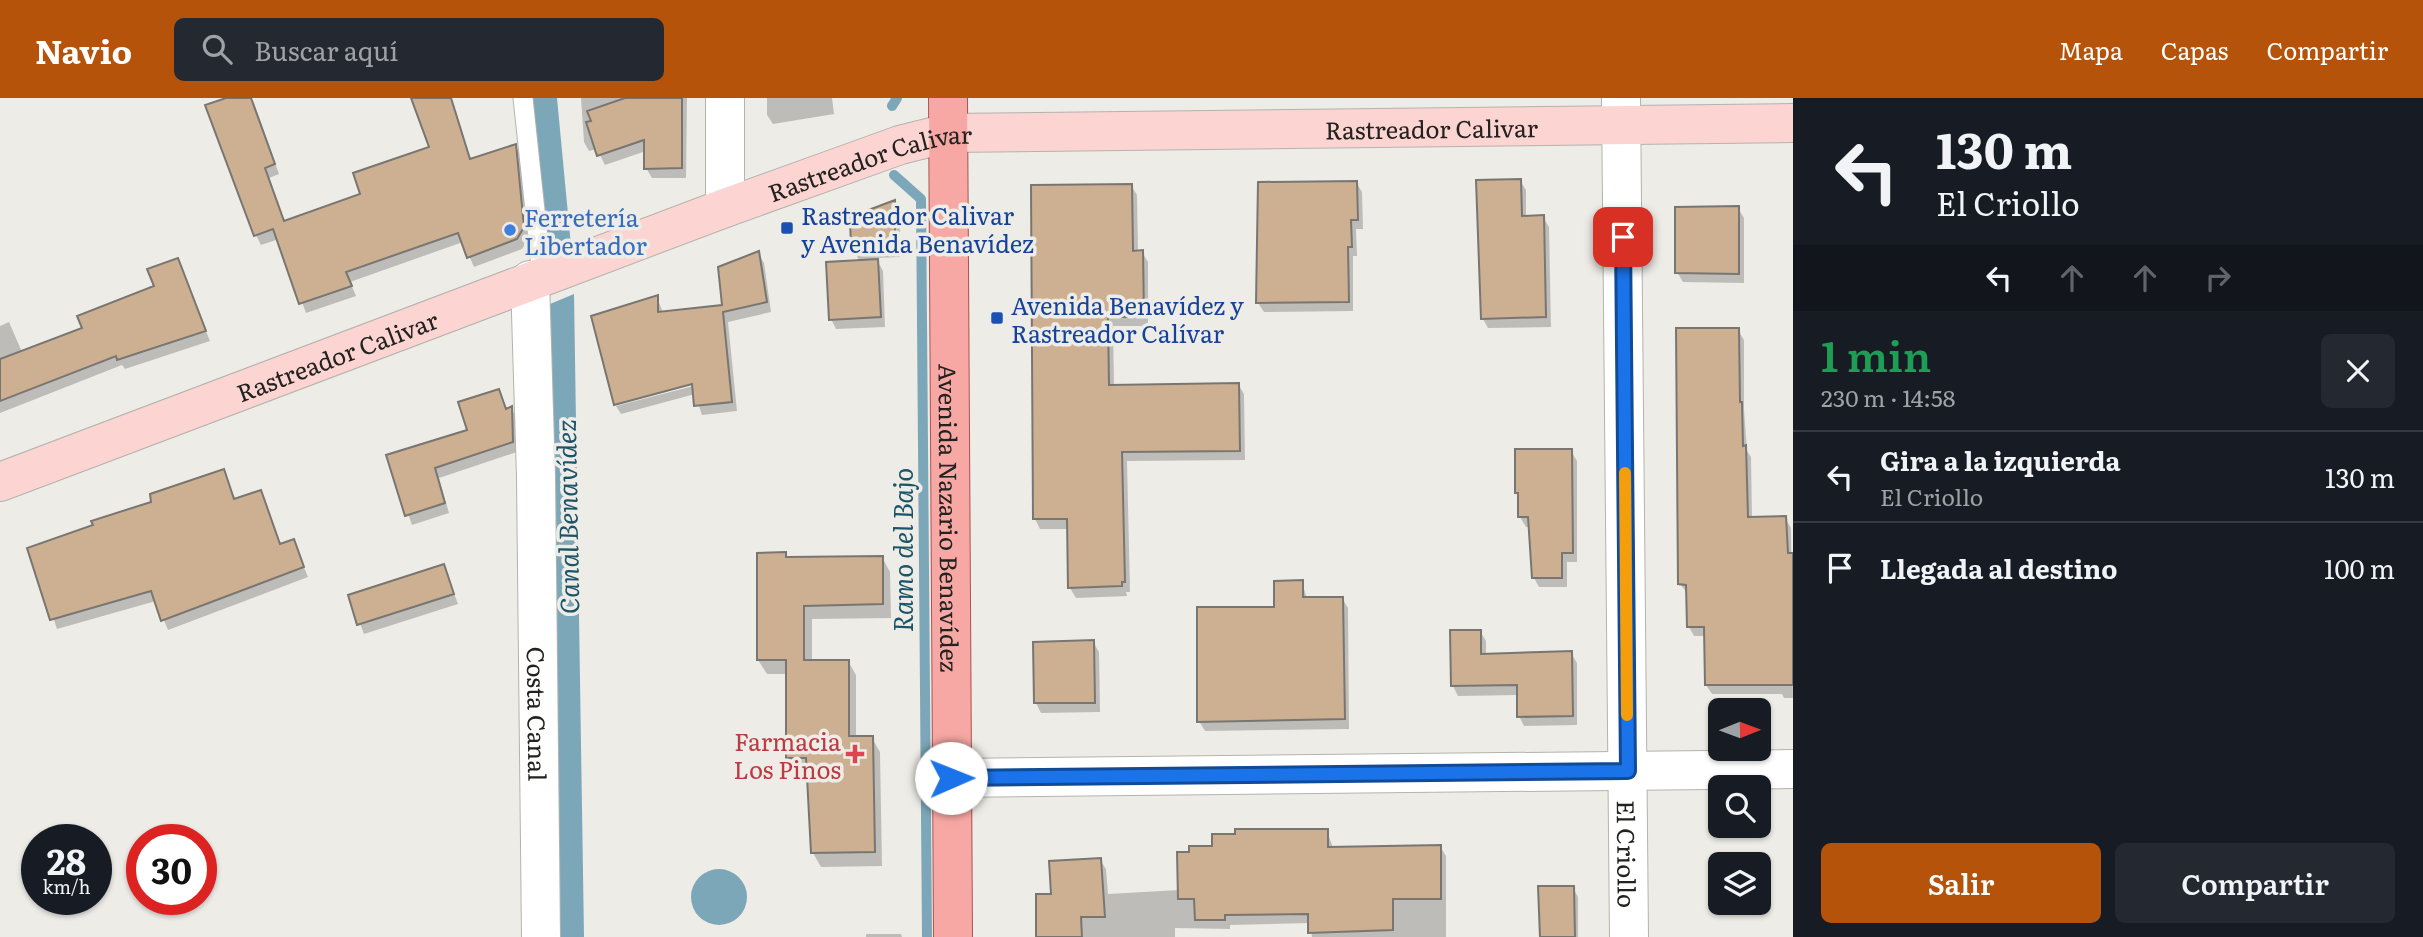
<!DOCTYPE html>
<html lang="es">
<head>
<meta charset="utf-8">
<style>
	:root { --surface:#171b24; --page:#242831; --text:#f1f3f6; --muted:#9ea1a6; --line:#363941; --accent:#b45309 }
	body { margin:0; font-family:Literata,serif; background:var(--page); color:var(--text); height:100vh; display:flex; flex-direction:column; font-size:26px; white-space:nowrap }
	* { box-sizing:border-box; margin:0 }
	p { font-size:23px; color:var(--muted) }
	.icon { flex:none; width:38px; height:38px; fill:none; stroke:currentColor; stroke-width:2; stroke-linecap:round; stroke-linejoin:round }
	.map { position:relative; flex:1; overflow:hidden }
	.panel { display:flex; flex-direction:column; background:var(--surface); width:630px }
	.panel>* { flex:none }
	.guide { background:#171b24; color:var(--text); overflow:hidden }
	.needle { width:46px; rotate:89deg }
	.buttons { position:absolute; left:1708px; top:600px; display:grid; gap:14px }
	.buttons a { display:grid; place-items:center; width:63px; height:63px; border-radius:10px; background:var(--surface); box-shadow:0 2px 5px #0004; font-size:35px }
	.speed { position:absolute; left:21px; top:726px; display:flex; gap:14px; font-size:35px; font-weight:700; text-align:center }
	.speed>* { display:grid; place-content:center; width:91px; height:91px; border-radius:50%; background:var(--surface); box-shadow:0 2px 5px #0004; line-height:1 }
	.speed small { font-size:18px; font-weight:400 }
	.speed .limit { border:10px solid #d22; background:#fff; color:#111 }
	.pin { position:absolute; display:grid; place-items:center; width:60px; height:60px; color:#fff; margin:-30px; border-radius:14px; box-shadow:0 4px 10px #0006 }
	.me { position:absolute; width:77px; margin:-38px; rotate:89deg; stroke-linejoin:round; filter:drop-shadow(0 0 5px #0008) }
	.turn { display:flex; align-items:center; gap:24px; height:147px; padding:0 28px; font-size:32px }
	.turn .icon { width:91px; height:91px; stroke-width:2.5 }
	.turn b { display:block; font-size:49px; line-height:60px }
	.lanes { display:flex; align-items:center; height:66px; padding:0 28px; background:#0003; justify-content:center; gap:35px; direction:ltr }
	.lanes .off { opacity:.35 }
	.round { display:grid; place-items:center; flex:none; width:74px; height:74px; border-radius:10px; background:var(--page) }
	.overview { display:flex; align-items:center; justify-content:space-between; height:119px; padding:0 28px }
	h1 { font-size:42px; font-weight:600; line-height:52px; color:#1e9e55 }
	.cta { display:flex; gap:14px; margin-top:auto; padding:14px 28px }
	.cta a { flex:1; height:80px; border-radius:10px; background:var(--accent); color:#fff; font-size:28px; font-weight:600; line-height:80px; text-align:center }
	.cta a+a { background:var(--page); color:var(--text) }
	ul { padding:0; list-style:none }
	li { display:flex; align-items:center; gap:21px; height:91px; padding:0 28px; border-top:2px solid var(--line) }
	li div { flex:1 }
	li b { display:block; font-size:26px }
	li em { font-style:normal }
	header { display:flex; align-items:center; gap:42px; box-sizing:border-box; height:98px; padding:0 35px; background:var(--accent); color:#fff }
	header strong { font-size:33px }
	nav { display:flex; gap:38px; margin-inline-start:auto; font-size:24px }
	.search { width:490px; height:63px; background:var(--page); display:flex; align-items:center; gap:18px; box-sizing:border-box; padding:0 24px; border-radius:10px; color:var(--muted); font-size:26px }
	main { display:flex; flex:1; min-height:0 }
	.map>svg:first-child { display:block }
</style>
</head>
<body>
<header>
<strong>Navio</strong>
<div class="search"><svg class="icon" aria-label="search" viewBox="0 0 24 24"><circle cx="10" cy="10" r="6"/><path d="M15 15l6 6"/></svg>Buscar aquí</div>
<nav><a>Mapa</a><a>Capas</a><a>Compartir</a></nav>
</header>
<main>
<div class="map">
<svg width="1793" height="839" viewBox="0 0 1793 839">
	<rect width="100%" height="100%" fill="#edece7"/>
	<!-- water -->
	<path fill="#7ca7b9" d="M532,0H557L571,148L547,156Z
		M574,196L584,839H560L550,206Z
		M691 799a28 28 0 1 1 56 0a28 28 0 1 1-56 0Z"/>
	<!-- shadow -->
	<path fill="#0003" d="M232,0H251L254,5L279,76L269,80L285,124L362,97L431,50L451,5L471,62L515,48L520,57L529,140L522,151L474,169L463,144L350,184L356,198L306,215L279,141L261,147L256,137L207,8Z
		M581,0H687L686,80H652L646,70V53L605,67L597,51L589,53L584,44Z
		M767,0H832L834,16L773,26L767,17Z
		M1520,83L1526,92V120L1543,119L1549,129L1551,229L1488,230L1483,221Z
		M1356,84L1362,94L1363,131H1356L1357,158H1353V213L1264,214L1258,205Z
		M1131,87L1137,97L1138,154H1142L1148,164V228H1113L1114,289L1238,286L1244,296L1245,362L1127,363L1130,494H1126L1127,498L1076,500L1070,490L1069,431H1040L1035,421Z
		M894,104L900,113V159L876,160L883,173L885,229L836,231L831,221L860,164L853,151Z
		M1738,110L1744,120V185L1683,184L1677,174Z
		M758,156L764,165L771,214L728,224L737,313L702,317L695,296L621,316L616,308L701,286L700,282L615,305L657,199L663,215L724,209Z
		M177,162L210,243L125,271L122,267L0,315V228L9,224L22,254L84,231L156,189Z
		M1738,232L1744,242V311L1747,353L1751,359L1752,420H1785L1791,430L1793,600H1784L1782,596H1712L1706,587L1705,538H1694L1689,529L1688,496L1680,486Z
		M498,293L507,313L511,311L517,320V354L439,380L449,415L412,427L388,359L469,333Z
		M1571,353L1577,363V464H1567V489H1539L1534,480L1530,429H1526L1520,419L1517,395Z
		M223,373L236,402L260,394L281,447L293,443L308,479L168,532L156,503L57,531L30,451L154,405Z
		M785,456L788,461L882,459L890,474L891,520L812,521V564L848,563L856,577V640H872L880,654L882,768L821,769L813,755L810,680L807,674H796L788,660V576H767L758,562Z
		M444,468L458,506L364,536L350,498Z
		M1302,484L1307,501L1342,500L1348,510L1349,631L1205,633L1199,623L1276,511Z
		M1480,533L1486,543V558L1571,555L1577,565V627L1524,628L1519,618L1518,597L1458,598L1453,588Z
		M1093,544L1099,554L1100,614L1041,615L1036,605Z
		M1327,733L1333,750L1440,748L1446,758V839H1312L1310,825L1230,827V831L1175,830V839H1038L1053,798L1100,762L1106,771L1108,796L1179,792L1214,749Z
		M1573,790L1578,799V839H1542Z
		M866,836H901L902,839H866Z"/>
	<g fill="none" stroke-linecap="round" stroke-linejoin="round">
		<!-- stream -->
		<path stroke="#7ca7b9" stroke-width="10" d="M892,8L897,0
			M894,77L921,101L927,839"/>
	</g>
	<!-- building -->
	<path fill="#cdb092" stroke="#797672" stroke-width="2" d="M226,0H251L275,66L265,70L284,123L360,96L353,75L429,49L411,0H451L470,61L516,46L524,129L517,141L467,160L458,135L346,174L352,188L299,206L273,131L254,138L205,7Z
		M625,0H682V70L644,71V42L597,58L586,24L591,23L587,13Z
		M1521,81L1522,118L1544,117L1546,219L1481,221L1476,82Z
		M1357,83L1358,122H1351L1352,149H1348L1349,204L1256,205L1258,84Z
		M1132,86L1133,153L1143,152L1144,219H1108L1109,287L1239,285L1240,353L1122,354L1125,484H1122V488L1068,490L1067,421H1033L1031,87Z
		M895,102V150L851,152L850,119Z
		M1739,108V176L1675,175V109Z
		M759,153L767,204L723,214L732,304L694,308L692,286L614,307L591,218L658,197V214L722,207L718,169Z
		M178,160L206,233L117,262L116,258L0,303V261L82,230L77,218L154,188L147,171Z
		M878,161L881,219L829,222L826,164Z
		M1676,230H1739L1740,304H1742L1743,348L1746,347L1748,419L1786,418L1788,455H1793V587H1705L1704,529H1687L1686,487L1678,486Z
		M499,291L506,311L512,308L513,344L435,370L445,405L405,418L386,357L467,332L458,304Z
		M1515,351H1572L1573,455H1562V480H1532L1528,419H1518V395H1515Z
		M224,371L234,401L261,392L280,446L294,441L304,469L161,523L151,493L50,522L27,450L93,427L91,423L151,404L150,396Z
		M786,454V459L883,458V506L804,508V562H849V638H873L875,754L811,755L806,660H786V562H757V455Z
		M444,466L454,496L357,527L348,497Z
		M1303,482V499H1343L1345,621L1197,624V509H1274V483Z
		M1450,532H1481V556L1572,553L1573,618L1517,619V587L1451,588Z
		M1094,542L1095,605H1034L1033,544Z
		M1235,731H1328V749L1441,747V801H1393V832L1308,835V816L1225,817V822H1195L1194,801H1178L1177,754H1189V748H1212V736H1235Z
		M1101,760L1105,819H1081L1082,839H1036V796H1051L1049,763Z
		M1538,788H1574L1575,839H1540Z"/>
	<g fill="none" stroke-linecap="round" stroke-linejoin="round">
		<!-- service casing -->
		<g stroke="#b4b3ae" stroke-width="21">
			<path id="service" d="M523,0L542,178"/>
		</g>
		<!-- minor casing -->
		<g stroke="#b4b3ae" stroke-width="40">
			<g id="minor">
				<path id="s1" d="M1621,0L1629,839"/>
				<path d="M725,110V0"/>
				<path id="s2" d="M530,182L536,379L541,839"/>
				<path d="M952,680L1793,671"/>
			</g>
		</g>
		<!-- secondary casing -->
		<g stroke="#b4b3ae" stroke-width="40">
			<g id="secondary">
				<path id="s3" d="M0,384L725,110L900,47L948,35L1793,25"/>
			</g>
		</g>
		<!-- primary casing -->
		<g stroke="#aa534f" stroke-width="40">
			<g id="primary">
				<path id="s4" d="M948,0L953,839"/>
			</g>
		</g>
		<!-- service -->
		<use href="#service" stroke="#fff" stroke-width="19"/>
		<!-- minor -->
		<use href="#minor" stroke="#fff" stroke-width="38"/>
		<!-- secondary -->
		<use href="#secondary" stroke="#fcd4d2" stroke-width="38"/>
		<!-- primary -->
		<use href="#primary" stroke="#f8a8a4" stroke-width="38"/>
	</g>
	<g fill="none" stroke-linecap="round" stroke-linejoin="round">
		<!-- route casing -->
		<g stroke="#114b97" stroke-width="18">
			<path id="route" d="M951,680L1628,673L1623,139"/>
		</g>
		<!-- route -->
		<use href="#route" stroke="#1a73e8" stroke-width="12"/>
		<!-- slow -->
		<path stroke="#f59e0b" stroke-width="12" d="M1625,375L1627,617"/>
	</g>
	<!-- markers -->
	<g fill="#1a4fb4" stroke="#edece7" stroke-width="2.5">
		<rect x="780" y="123" width="14" height="14" rx="3.5"/>
		<rect x="990" y="213" width="14" height="14" rx="3.5"/>
	</g>
	<circle fill="#3f7fe0" stroke="#edece7" stroke-width="2.5" cx="510" cy="132" r="7"/>
	<path fill="#e0444e" stroke="#edece7" stroke-width="2.5" d="M851.5 645.5h7v7h7v7h-7v7h-7v-7h-7v-7h7z"/>
	<g text-anchor="middle" dominant-baseline="central" stroke-width="7" stroke-linejoin="round" paint-order="stroke">
		<!-- street labels -->
		<g font-size="24" fill="#222220" stroke="#edece7">
			<text stroke="none"><textPath href="#s3" startOffset="1494">Rastreador Calivar</textPath></text>
			<text stroke="none"><textPath href="#s3" startOffset="928">Rastreador Calivar</textPath></text>
			<text stroke="none"><textPath href="#s3" startOffset="360">Rastreador Calivar</textPath></text>
			<text stroke="none"><textPath href="#s4" startOffset="420">Avenida Nazario Benavídez</textPath></text>
			<text stroke="none"><textPath href="#s2" startOffset="434">Costa Canal</textPath></text>
			<text stroke="none"><textPath href="#s1" startOffset="756">El Criollo</textPath></text>
		</g>
		<!-- transit labels -->
		<g font-size="24" fill="#164399" stroke="#edece7" text-anchor="start">
			<text x="801" y="116">Rastreador Calivar<tspan x="801" dy="28">y Avenida Benavídez</tspan></text>
			<text x="1011" y="206">Avenida Benavídez y<tspan x="1011" dy="28">Rastreador Calívar</tspan></text>
		</g>
		<!-- shop labels -->
		<g font-size="24" fill="#366cbe" stroke="#edece7" text-anchor="start">
			<text x="524" y="118">Ferretería<tspan x="524" dy="28">Libertador</tspan></text>
		</g>
		<!-- health labels -->
		<g font-size="24" fill="#be3a42" stroke="#edece7" text-anchor="end">
			<text x="841" y="642">Farmacia<tspan x="841" dy="28">Los Pinos</tspan></text>
		</g>
		<!-- water labels -->
		<g font-size="26" font-style="italic" fill="#1b5367" stroke="#edece7">
			<text transform="translate(566 419) rotate(-91)">Canal Benavídez</text>
			<text transform="translate(901 452) rotate(-90)">Ramo del Bajo</text>
		</g>
	</g>
</svg>
<div class="buttons">
<a><svg class="needle" viewBox="-14 -14 28 28"><path d="M0-13l5 13h-10z" fill="#e53935"/><path d="M0 13l5-13h-10z" fill="#9ea1a6"/></svg></a>
<a><svg class="icon" aria-label="search" viewBox="0 0 24 24"><circle cx="10" cy="10" r="6"/><path d="M15 15l6 6"/></svg></a>
<a><svg class="icon" aria-label="layers" viewBox="0 0 24 24"><path d="M12 4l9 5-9 5-9-5zM3 14l9 5 9-5"/></svg></a>
</div>
<div class="speed"><div>28<small>km/h</small></div><div class="limit">30</div></div>
<div class="pin" style="left:1623px;top:139px;background:#d93025"><svg class="icon" aria-label="arrive" viewBox="0 0 24 24"><path d="M6 21V4h12l-3 4 3 4H6"/></svg></div>
<svg class="me" style="left:951px;top:680px" viewBox="-20 -20 40 40"><circle r="19" fill="#fff"/><path d="M0-13L10 11 0 6-10 11z" fill="#1a73e8"/></svg>
</div>
<section class="panel">
<div class="guide">
<div class="turn"><svg class="icon" aria-label="left" viewBox="0 0 24 24"><path d="M17 20v-9H6M10 6l-5 5 5 5"/></svg><div><b>130 m</b>El Criollo</div></div>
<div class="lanes"><svg class="icon" aria-label="left" viewBox="0 0 24 24"><path d="M17 20v-9H6M10 6l-5 5 5 5"/></svg><svg class="icon off" aria-label="ahead" viewBox="0 0 24 24"><path d="M12 20V5M6 11l6-6 6 6"/></svg><svg class="icon off" aria-label="ahead" viewBox="0 0 24 24"><path d="M12 20V5M6 11l6-6 6 6"/></svg><svg class="icon off" aria-label="right" viewBox="0 0 24 24"><path d="M7 20v-9h11M14 6l5 5-5 5"/></svg></div>
</div>
<div class="overview"><div><h1>1 min</h1><p>230 m · 14:58</p></div><a class="round"><svg class="icon" aria-label="close" viewBox="0 0 24 24"><path d="M6 6l12 12M18 6L6 18"/></svg></a></div>
<ul>
<li><svg class="icon" aria-label="left" viewBox="0 0 24 24"><path d="M17 20v-9H6M10 6l-5 5 5 5"/></svg><div><b>Gira a la izquierda</b><p>El Criollo</p></div><em>130 m</em></li>
<li><svg class="icon" aria-label="arrive" viewBox="0 0 24 24"><path d="M6 21V4h12l-3 4 3 4H6"/></svg><div><b>Llegada al destino</b></div><em>100 m</em></li>
</ul>
<div class="cta"><a>Salir</a><a>Compartir</a></div>
</section>
</main>
</body>
</html>
